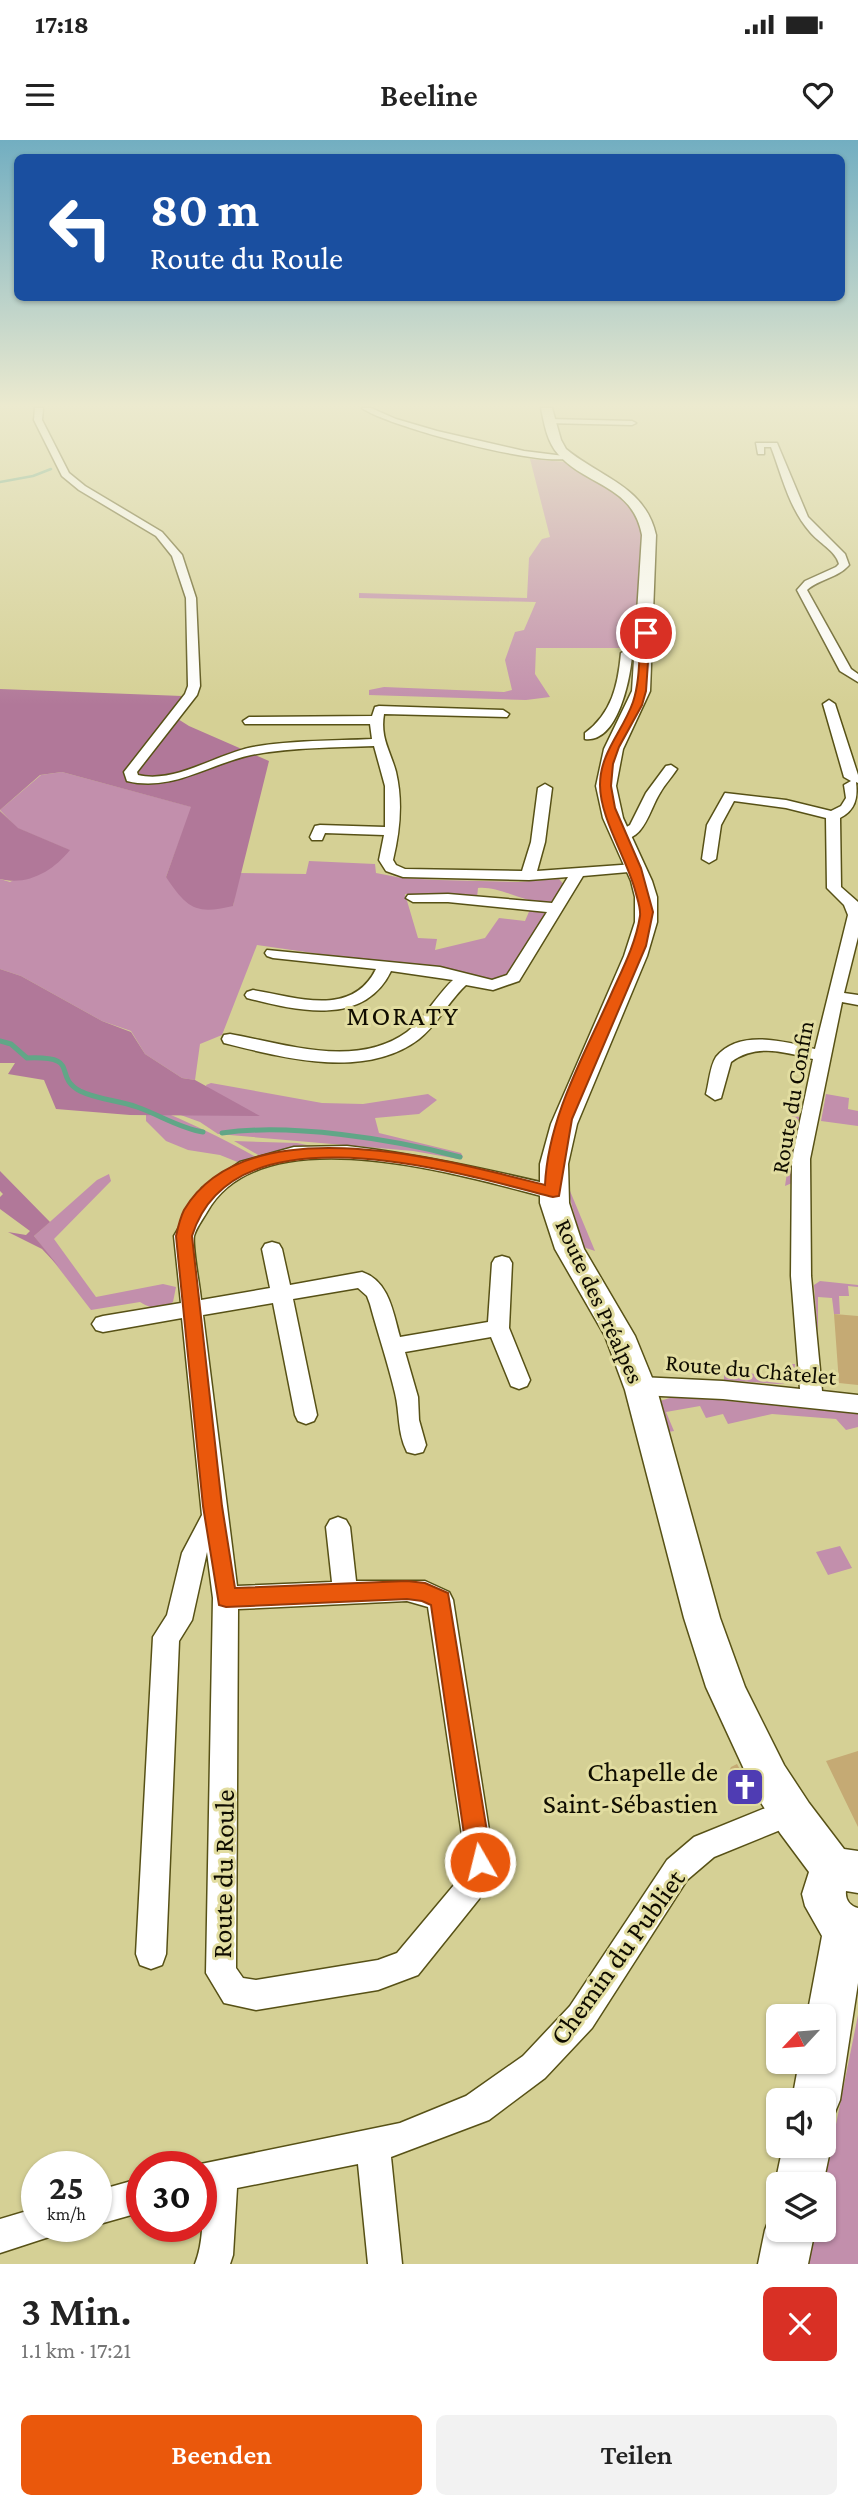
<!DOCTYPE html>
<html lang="de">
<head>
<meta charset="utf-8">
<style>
	:root { --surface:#fff; --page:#f2f2f2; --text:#222; --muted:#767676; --accent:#ea580c }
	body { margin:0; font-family:"Crimson Pro",serif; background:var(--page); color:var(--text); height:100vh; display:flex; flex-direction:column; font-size:26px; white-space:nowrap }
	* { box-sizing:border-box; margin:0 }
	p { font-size:23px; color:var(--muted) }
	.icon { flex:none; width:38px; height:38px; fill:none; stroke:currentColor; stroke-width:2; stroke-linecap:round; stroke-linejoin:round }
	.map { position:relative; height:2124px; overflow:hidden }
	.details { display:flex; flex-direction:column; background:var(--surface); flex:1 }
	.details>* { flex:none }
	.guide { position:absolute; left:14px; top:14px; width:831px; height:147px; border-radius:10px; box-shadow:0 2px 5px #0004; background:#1a4fa0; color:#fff; overflow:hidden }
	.needle { width:46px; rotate:244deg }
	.fabs { position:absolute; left:766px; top:1864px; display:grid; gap:14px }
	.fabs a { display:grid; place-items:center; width:70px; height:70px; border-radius:10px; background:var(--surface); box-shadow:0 2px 5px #0004; font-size:35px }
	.speed { position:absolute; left:21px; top:2011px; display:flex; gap:14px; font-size:35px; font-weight:700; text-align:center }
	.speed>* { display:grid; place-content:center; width:91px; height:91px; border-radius:50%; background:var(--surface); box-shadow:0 2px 5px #0004; line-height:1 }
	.speed small { font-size:18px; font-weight:400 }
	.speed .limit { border:10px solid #d22; background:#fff; color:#111 }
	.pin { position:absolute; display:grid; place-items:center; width:60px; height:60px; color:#fff; margin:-30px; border:4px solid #fff; border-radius:50%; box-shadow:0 2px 7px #0007 }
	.me { position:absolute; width:77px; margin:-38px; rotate:352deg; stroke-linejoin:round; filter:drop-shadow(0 0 5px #0008) }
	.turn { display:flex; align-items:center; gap:24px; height:147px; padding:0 21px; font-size:32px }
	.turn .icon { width:91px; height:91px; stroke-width:2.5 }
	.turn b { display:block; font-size:49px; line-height:60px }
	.round { display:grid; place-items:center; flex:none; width:74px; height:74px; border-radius:10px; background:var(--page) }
	.overview { display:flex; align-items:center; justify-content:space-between; height:119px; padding:0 21px }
	h1 { font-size:42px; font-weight:600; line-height:52px }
	.button { display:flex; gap:14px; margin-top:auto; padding:14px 21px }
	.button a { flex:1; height:80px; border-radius:10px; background:var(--accent); color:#fff; font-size:28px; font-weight:600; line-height:80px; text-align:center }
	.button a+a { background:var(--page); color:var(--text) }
	.status { display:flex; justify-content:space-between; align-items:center; height:49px; padding:0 35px; background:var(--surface); direction:ltr }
	.status svg { height:19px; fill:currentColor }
	header { display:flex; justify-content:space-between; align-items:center; height:91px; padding:0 21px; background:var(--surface); font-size:32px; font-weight:600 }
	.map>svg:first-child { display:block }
</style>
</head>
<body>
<div class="status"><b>17:18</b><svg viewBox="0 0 49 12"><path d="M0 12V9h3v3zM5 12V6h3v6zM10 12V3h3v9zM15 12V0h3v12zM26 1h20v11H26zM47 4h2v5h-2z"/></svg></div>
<header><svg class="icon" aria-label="menu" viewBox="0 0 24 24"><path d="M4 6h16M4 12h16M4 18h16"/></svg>Beeline<svg class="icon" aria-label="heart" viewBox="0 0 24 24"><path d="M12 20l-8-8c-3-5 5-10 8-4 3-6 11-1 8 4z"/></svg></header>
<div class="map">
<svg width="858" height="2124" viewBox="0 0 858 2124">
	<rect width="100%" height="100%" fill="#d5d095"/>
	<!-- green -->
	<path fill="#c28fac" d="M530,319L565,322L625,358L640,376L643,434L636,508H536L535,534L550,557L526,560L369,555V550L384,547L504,552L512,550L505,520L515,492L524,490L536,462L359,458V453L527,458L529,418L542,399L550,397Z
		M62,632L192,667L166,737L233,766L239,733L306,734L309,721L375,724L376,733L402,738L439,740L518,742L559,739L564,745C560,751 557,759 550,762C537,768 499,745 478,748L477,758L405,754L418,798L437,799L435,810L485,798L499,778L525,781L531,767L548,771L507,838L501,840L257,805L222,895L200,904L195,940L182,938L145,914L131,891L102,881L21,836L0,829V739L10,742L69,710L17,688L0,670L41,635Z
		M0,861L208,951L206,945L211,943L322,963L363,964L428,954L437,960L419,974L375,978L379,993L461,1013L463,1017L459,1019L413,1011L218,994L200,982L178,974Z
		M826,954L849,958L848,969L858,971V986L821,981Z
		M796,963L801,964L804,968L792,1043L785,1046L788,1026L784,1017L792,976L800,977L803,968Z
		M152,967C189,982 222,998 256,1017L240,1023L220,1015L188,1010L166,1001L146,981V969Z
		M234,1001L297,1003L317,1007L260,1016Z
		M109,1034L111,1041L54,1099L96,1157L163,1144L176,1147L173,1162C160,1170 154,1170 140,1162L91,1170L34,1096L97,1040Z
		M568,1051H570L595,1111L583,1107Z
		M820,1141L858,1145V1147L848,1146L849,1156H839L840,1174H834L832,1158L818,1157V1195L814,1145Z
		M787,1224H795L794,1233L786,1243L777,1244L724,1240V1231L788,1237Z
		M676,1256L858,1273V1287L846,1290L836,1279L772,1274L728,1284L723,1274L706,1278L700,1266L666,1272L674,1291L668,1292L660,1261Z
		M840,1406L852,1428L828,1435L816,1412Z
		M858,1875V2124H808L815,2090H824V2044Z"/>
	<!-- forest -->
	<path fill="#b17899" d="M0,549L182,556L170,574L189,586L269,621L233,766C195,775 187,768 166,737L191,667L62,632L40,635L0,670Z
		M0,671L18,688L70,710C53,731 28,746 0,739Z
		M0,829L21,836L102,881L131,892L145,914L182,938L195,940L260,976L130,975L56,969L44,940L8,934L15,923H0Z
		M0,1031L50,1082L34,1096L59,1127L42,1109L8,1092L26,1095L30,1091L0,1069V1057L3,1054L0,1051Z"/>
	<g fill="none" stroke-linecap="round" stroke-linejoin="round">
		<!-- stream-far1 -->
		<path stroke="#61a687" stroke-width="2.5" d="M0,342L33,336L51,329"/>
		<!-- stream -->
		<path stroke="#61a687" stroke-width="5" d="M0,901L11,904L27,918C83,916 51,935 80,951C98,960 119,960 137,967C160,975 179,988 203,992
			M222,993C289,983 394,999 460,1017"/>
	</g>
	<!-- building -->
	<path fill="#c5aa74" d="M834,1174L858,1176V1245L839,1243Z
		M858,1611V1687L826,1621Z
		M737,1624L757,1660L742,1666L727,1636L731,1627Z"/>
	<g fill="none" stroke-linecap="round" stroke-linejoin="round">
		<!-- street casing -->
		<g stroke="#575116" stroke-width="3">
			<path id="street" d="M35,268H43L42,280L69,333L85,346L162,392L182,415L196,458L200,546L197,555L137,632L138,635C175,644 216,614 253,607C292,600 332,601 372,599L370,584H245L243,581L249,577L372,576L375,567L379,566L503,570L509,574L507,577L384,574C380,598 390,610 396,632C403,662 400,691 393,720L396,725L405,729L522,731L531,702L538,648L545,644L552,648L545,702L537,731L635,724L642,728L640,731L583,736L519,841L493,850L466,845C448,862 438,884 419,899C365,940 284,918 224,903L222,899L224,895L230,894C286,904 356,929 407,892C425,878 436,856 453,840L391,831C364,887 297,871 247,858L245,855L247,852L253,850C296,857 352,878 376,829L273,818L267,816L265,813L267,810L440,827L492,840L507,835L547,772L448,762H413L406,758L408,755L448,754L552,763L568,737L529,740L403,737L386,731L379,720L384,695L325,693L322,700H312L310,697L315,686L320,685L385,687V646L374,606C333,608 292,607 251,615C209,624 172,652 127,641L124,632L185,554L188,546L186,458L172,416L156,396L79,350L62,336L34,280Z
				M362,268H371L396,279L437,291L524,311L572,317C549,330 386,286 362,268Z
				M549,279L632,281L636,283L632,285L546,283Z
				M756,303H777L808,377L845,414L849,425C838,438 819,439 807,450L851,529L858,534V542L840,531L797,450L805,441L836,427L839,424C836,411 819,403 810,392C789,368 782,336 771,307H764V314H758Z
				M627,510L645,509L651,512L632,516C630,539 618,603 585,599V593C612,573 618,545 621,513Z
				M829,560L835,564L858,635V643L856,642C858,659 855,670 840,678L841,747L858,762V797L844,853L858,855V865L842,862L810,1019L811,1136L822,1251L858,1255V1273L723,1259L640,1255L632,1252L629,1246L632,1240L640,1237L723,1241L800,1249L791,1136L792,1019L813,919C785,912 756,903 731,922L721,958L715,960L706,954C709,943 710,926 716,917C739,888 787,902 815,909L848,775L844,765L827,748L826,678L786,668L734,661L721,685L716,719L709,723L702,719L707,685L725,653L786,660L831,671L841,666L846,658L844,645L851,641L844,637L823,564Z
				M671,625L677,629C672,637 665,644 660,653C649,670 644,704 616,699V693L630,685L646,653L666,626Z
				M347,1006C417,1014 485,1029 553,1045L560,1047L563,1052L560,1057L553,1059C466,1037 262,973 207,1072C203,1079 196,1088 194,1096C192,1107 200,1146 201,1160L270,1148L262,1109L265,1104L272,1102L279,1104L282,1109L290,1145L362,1132C389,1141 393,1172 400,1197L488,1182L492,1123L495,1118L502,1116L509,1118L512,1123L509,1188L530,1240L527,1246L519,1249L511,1246L491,1197L405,1212L418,1257L419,1280L426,1305L423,1312L415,1314L407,1312C397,1292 400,1273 395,1253C388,1223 378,1194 370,1164L367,1156L358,1148L293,1159L317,1275L314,1281L306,1284L298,1281L295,1275L273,1163L203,1175L237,1446L332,1442L326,1387L330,1380L338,1377L346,1380L350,1387L356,1441H425L449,1452L453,1460L494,1722L479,1759L418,1835L378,1850L256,1870L224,1863L206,1833L213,1458L207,1412L192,1480L179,1501L166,1814L162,1825L151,1829L140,1825L136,1814L153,1497L167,1475L182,1413L202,1375L182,1178L103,1192L96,1190L92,1184L96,1178L103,1176L181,1163L174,1096L202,1048L240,1022L294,1007ZM407,1461L428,1467L466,1722L459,1739L397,1813L378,1820L256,1840L243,1838L236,1828L238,1469Z
				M790,1658L800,1662L804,1672L800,1682L714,1717L687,1740L592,1888L545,1938L489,1980L391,2017L402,2124H368L358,2024L237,2048L233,2115L230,2124H195C207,2093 201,2058 201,2026H191L400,1983L466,1956L523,1916L570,1866L667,1720L694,1697Z
				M142,2038V2072L96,2085V2051Z
				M37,2068V2086H54L49,2097L0,2113V2079Z"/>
		</g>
		<!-- secondary casing -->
		<g stroke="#575116" stroke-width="3">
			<path id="secondary" d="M541,268H552L561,300L566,309C601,338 645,346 656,395L650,551L623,609L616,646L623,678L652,741L657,757V782L647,816L577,984L568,1024L569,1063L584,1109L635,1196L657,1250L720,1478L745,1547L784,1625L809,1663L844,1709L858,1711V1753L846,1751C845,1760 850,1766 858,1768V1843L840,1960L833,1977L824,1980V1960H792L799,1922H824V1876H807L822,1796L805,1766L802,1754L809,1732L780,1693L755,1653L706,1547L684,1478L625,1250L605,1196L555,1109L540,1063V1024L551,984L624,816L635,782V757L631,741L603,678L596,646L604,609L632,551L642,395C632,344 587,347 558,314C547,302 544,283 541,268Z
				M824,1990L831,2006L823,2044H779V2054L775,2044L783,2006H824Z
				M779,2070V2090H815L808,2124H758L765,2090L772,2072Z"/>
		</g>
		<!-- street -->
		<use href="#street" fill="#fff" fill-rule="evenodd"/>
		<!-- secondary -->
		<use href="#secondary" fill="#fff" fill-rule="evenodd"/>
	</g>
	<!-- sky -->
	<linearGradient id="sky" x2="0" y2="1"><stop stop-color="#72aec1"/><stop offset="0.47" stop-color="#eceacf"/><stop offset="1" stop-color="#eceacf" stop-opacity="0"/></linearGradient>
	<rect width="858" height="565" fill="url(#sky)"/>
	<!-- route -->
	<path fill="#ea580c" stroke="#983908" stroke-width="2" d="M646,491L650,493L646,551L642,565L619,607L613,624L611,646L615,668L641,728L653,772L646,806L572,979L559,1056L553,1057C459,1033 233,964 192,1096L222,1366L235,1448L407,1441L425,1443L448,1453L492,1722L488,1731L480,1734L472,1731L468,1722L431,1465L422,1461L407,1459L226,1467L219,1465L203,1366L176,1096C178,1087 180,1078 184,1070C247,964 450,1021 545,1045C548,976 586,912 613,850C624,826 636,802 640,776C641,768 637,758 635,750C626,717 600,678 600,645C600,612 623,591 633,562C640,541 639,516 641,493Z"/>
	<!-- icons -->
	<defs>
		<g id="church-square" transform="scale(2.0125)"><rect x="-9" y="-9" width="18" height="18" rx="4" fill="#4f3cb3" stroke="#e2dda1"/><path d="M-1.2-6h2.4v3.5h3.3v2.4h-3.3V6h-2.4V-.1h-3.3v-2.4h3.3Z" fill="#fff"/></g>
	</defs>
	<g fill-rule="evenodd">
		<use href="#church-square" x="745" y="1647"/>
	</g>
	<g text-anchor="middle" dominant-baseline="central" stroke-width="6" stroke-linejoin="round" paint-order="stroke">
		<!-- street labels -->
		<g font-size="24" fill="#0f0c00" stroke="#e2dda1">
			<text transform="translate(792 957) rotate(-80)">Route du Confin</text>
			<text transform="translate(600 1161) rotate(65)">Route des Préalpes</text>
			<text transform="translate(751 1229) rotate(5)">Route du Châtelet</text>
		</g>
		<!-- quarter labels -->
		<g font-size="28" letter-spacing="2" fill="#0f0c00" stroke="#e2dda1">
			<text x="403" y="875">MORATY</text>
		</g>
		<!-- near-poi labels -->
		<g font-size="28" fill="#0f0c00" stroke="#e2dda1" text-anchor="end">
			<text x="718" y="1631">Chapelle de<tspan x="718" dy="32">Saint-Sébastien</tspan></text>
		</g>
		<!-- near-street labels -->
		<g font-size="28" fill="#0f0c00" stroke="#e2dda1">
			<text transform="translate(223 1734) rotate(-89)">Route du Roule</text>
			<text transform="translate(617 1817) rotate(-54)">Chemin du Publiet</text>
		</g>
	</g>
</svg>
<div class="fabs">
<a><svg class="needle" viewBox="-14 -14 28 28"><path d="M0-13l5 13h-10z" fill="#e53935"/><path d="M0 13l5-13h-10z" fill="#767676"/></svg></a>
<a><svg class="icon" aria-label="sound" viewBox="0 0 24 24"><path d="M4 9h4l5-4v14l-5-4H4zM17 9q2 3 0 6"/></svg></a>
<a><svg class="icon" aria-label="layers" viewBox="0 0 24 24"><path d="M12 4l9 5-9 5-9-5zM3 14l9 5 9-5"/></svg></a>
</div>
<div class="speed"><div>25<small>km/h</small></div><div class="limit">30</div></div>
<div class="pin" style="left:646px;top:493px;background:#d93025"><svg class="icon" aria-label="arrive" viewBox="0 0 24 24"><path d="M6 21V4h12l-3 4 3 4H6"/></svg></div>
<svg class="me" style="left:480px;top:1722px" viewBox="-20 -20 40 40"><circle r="17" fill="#ea580c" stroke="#fff" stroke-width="3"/><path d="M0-11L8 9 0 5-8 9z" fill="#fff"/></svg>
<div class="guide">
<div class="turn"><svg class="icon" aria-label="left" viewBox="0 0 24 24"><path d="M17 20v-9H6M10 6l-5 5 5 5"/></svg><div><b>80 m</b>Route du Roule</div></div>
</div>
</div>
<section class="details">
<div class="overview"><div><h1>3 Min.</h1><p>1.1 km · 17:21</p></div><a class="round" style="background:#d93025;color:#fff"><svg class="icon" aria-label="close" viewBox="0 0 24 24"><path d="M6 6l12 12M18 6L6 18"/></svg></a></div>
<div class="button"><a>Beenden</a><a>Teilen</a></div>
</section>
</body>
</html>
